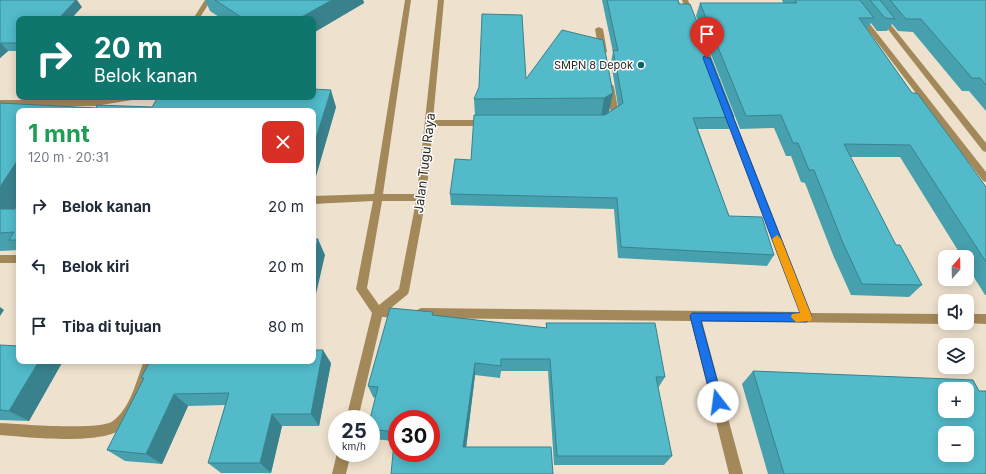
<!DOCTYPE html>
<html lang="id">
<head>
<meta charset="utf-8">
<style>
	:root { --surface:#fff; --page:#f6f6f7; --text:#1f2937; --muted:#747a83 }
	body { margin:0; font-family:Inter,sans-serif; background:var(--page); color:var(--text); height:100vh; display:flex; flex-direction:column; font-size:15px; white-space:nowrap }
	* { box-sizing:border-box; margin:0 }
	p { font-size:13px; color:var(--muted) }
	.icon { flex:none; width:22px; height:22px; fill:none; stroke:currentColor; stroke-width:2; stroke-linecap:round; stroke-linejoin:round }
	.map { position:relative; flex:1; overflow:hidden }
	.side { position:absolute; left:16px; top:108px; width:300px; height:256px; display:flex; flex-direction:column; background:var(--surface); border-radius:8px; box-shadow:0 2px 10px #0003 }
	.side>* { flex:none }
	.banner { position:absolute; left:16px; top:16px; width:300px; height:84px; border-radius:8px; box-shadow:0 2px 10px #0003; background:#0f766e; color:#fff; overflow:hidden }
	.needle { width:26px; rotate:20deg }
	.fabs { position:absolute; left:938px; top:250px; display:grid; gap:8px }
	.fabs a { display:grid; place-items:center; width:36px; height:36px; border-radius:8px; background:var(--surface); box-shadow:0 2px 10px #0003; font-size:20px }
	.speed { position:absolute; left:328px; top:410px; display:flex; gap:8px; font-size:20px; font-weight:700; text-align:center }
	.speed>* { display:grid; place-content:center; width:52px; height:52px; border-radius:50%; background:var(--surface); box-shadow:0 2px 10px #0003; line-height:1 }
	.speed small { font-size:10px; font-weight:400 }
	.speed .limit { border:6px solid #d22; background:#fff; color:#111 }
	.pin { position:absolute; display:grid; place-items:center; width:34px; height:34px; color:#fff; margin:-41px -17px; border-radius:50% 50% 50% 0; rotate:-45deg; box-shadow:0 0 4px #0007 }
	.pin .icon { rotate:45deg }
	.me { position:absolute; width:44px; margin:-22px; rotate:345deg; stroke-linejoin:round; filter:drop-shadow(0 0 3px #0008) }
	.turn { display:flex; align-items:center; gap:14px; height:84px; padding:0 12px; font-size:18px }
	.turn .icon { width:52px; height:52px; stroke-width:2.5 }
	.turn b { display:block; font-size:28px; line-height:34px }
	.round { display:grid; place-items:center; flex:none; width:42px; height:42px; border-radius:8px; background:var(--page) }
	.headline { display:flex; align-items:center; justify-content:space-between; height:68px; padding:0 12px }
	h1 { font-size:24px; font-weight:700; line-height:30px; color:#1e9e55 }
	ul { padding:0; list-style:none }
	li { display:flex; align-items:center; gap:12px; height:60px; padding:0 12px }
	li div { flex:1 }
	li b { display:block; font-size:15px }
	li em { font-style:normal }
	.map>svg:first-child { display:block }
</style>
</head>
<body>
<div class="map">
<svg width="986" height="474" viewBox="0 0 986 474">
	<rect width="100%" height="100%" fill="#eee2ce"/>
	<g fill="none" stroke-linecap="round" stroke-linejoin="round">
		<!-- minor -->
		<path fill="#a3885a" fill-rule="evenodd" d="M205,0H211L199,19H193Z
			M405,0H411L383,194H417L438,0H444L433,120H487L491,123L487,126H433L426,198L409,291L408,294L391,308L405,310L407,313L405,316L401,318L382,317L358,419H346L372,313L356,289L373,201L313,204V196L374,194ZM382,201H416L399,289L379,305L367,288Z
			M682,0H688L694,17L693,18L688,17Z
			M845,0H851L986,172V182L983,181Z
			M865,0H871L986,143V152L983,151Z
			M599,27L603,29L607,52L603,54L599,52L595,29Z
			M607,85H613L614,87L619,114L608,122L604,119L611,113L606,87Z
			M116,97H136L132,100L95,106H0V100H95Z
			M727,107L731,110L811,313L945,314V323H947L945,324L702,321L743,474H729L691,321L421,318L417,316L415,313L417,310L421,308L800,312L723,110Z
			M0,255H19V263H0Z
			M967,314H986V324L965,323H967Z
			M144,361H156C148,382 142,407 127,425C108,447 29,437 0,435V423C20,424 100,431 113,421C131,407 136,381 144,361Z
			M337,453H351L346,474H332Z"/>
	</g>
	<!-- wall -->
	<path fill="#47a0ad" d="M0,0L82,7L19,19V51H8L0,58Z
		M205,0H363L364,3L313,33V19H222L210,11Z
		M602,0H678L734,117L729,129H698L729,216L774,255L767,266L618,258L614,209L451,205L450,194L471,160L475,115L474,99L526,79L603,40L609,112L618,106L611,62L613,52Z
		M782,0H986V111L969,91H962L913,32L898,31L892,24L887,31H877L871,23L867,29L912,93L986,187V295H985L967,266V257H962L900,157H850L896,245L922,285L909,297L851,295L833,255L805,183L801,182L791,156H786L774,128L740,129L696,16L700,3H783Z
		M0,103L96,108L152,107H336L316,176H313V111H19V202L15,209H19V250L0,251Z
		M434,315L546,328V323L665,377L658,388L672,456L664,465H554L548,371H501L500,378L475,375L466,447L553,474L394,441L373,439L371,435V419L375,398L373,397L368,386Z
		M0,345L19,361H63L29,421L0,420Z
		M331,363L319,426H282L271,473H221L208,463L225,405L188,406L162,464L125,461L107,450L143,379L141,378Z
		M753,371L979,391L986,474H768L742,384Z"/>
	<!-- shaded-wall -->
	<path fill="#39828d" d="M76,0H77L82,7L71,19H58Z
		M332,0H363L364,3L313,33V19H298Z
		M1,43L8,51L0,58V44Z
		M331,90L336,107L316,176L313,168V148Z
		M613,93L609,112L601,118L604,98Z
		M19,158V202L5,226L0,222V187Z
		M318,239L325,255L313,307V262Z
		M0,307L4,310L0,316Z
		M323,350L331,363L319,426L311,414Z
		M39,361H63L29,421L9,411Z
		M475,363V375L465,457L463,447Z
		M174,394L188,406L162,464L146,454Z
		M272,414L282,426L271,473L260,463Z"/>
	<!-- building -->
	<path fill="#52bac9" stroke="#39828d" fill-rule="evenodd" d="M0,0H76L58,19H19V43H1L0,44Z
		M215,0H332L298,19H244Z
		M607,0H678L679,4H690L734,117L693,118L729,216L762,217L774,255L621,247L617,198L450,194L455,159L471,160L474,115H605L623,103L613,50L618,51Z
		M795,0H860L874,18H859L912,93H917L958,148L986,187V262L910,145L844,144L896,245H900L922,285L862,284L843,243L814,170H809L798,143H793L781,115L746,116L700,3H797Z
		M870,0H880L895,19L885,18Z
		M890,0H986V85L980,78H972L921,19H906Z
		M482,14L522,15L526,79L562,30L603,40L613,93L604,98L474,99L479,87Z
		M313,89L331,90L313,148V111H19V158L0,187V103L96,108L97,105L152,107L158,97H313Z
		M0,209H19V240H9L14,232L0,233Z
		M313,239H318L313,262Z
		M390,308L433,312L432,315L547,328L546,323H655L665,377H656L672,456H557L550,359H501V366L475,363L463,447H551L553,474H391L395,432L371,429V419H370L378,387L368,386ZM397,419H431V453H397Z
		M0,345L19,346V361H39L9,411L0,410Z
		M313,350H323L311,414H272L260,463H208L229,393L174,394L146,454L107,450L144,378H141L150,361H313Z
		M753,371L973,380L979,391H986V474H784ZM945,389H967V411H945ZM945,433H967V455H945Z"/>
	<!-- route -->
	<path fill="#1a73e8" stroke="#114b97" d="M704,56L710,58L812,317L807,322L701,321L723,402L722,406L718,408L714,406L712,402L690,316L692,313H800L703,58Z"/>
	<!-- slow -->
	<path fill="#f59e0b" d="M777,235L781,239L812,317L811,321L796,322L791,317L792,314L800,313L772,239Z"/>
	<!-- markers -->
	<circle fill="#12606b" stroke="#fff" stroke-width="1.5" cx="641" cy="65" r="4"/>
	<g text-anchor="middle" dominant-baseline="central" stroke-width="3" stroke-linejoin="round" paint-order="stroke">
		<!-- far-poi labels -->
		<g font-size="11" fill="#2c2820" stroke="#fff" text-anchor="end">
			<text x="633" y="65">SMPN 8 Depok</text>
		</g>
		<!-- street labels -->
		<g font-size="13" fill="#2c2820" stroke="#fff">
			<text transform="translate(424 163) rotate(-83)">Jalan Tugu Raya</text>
		</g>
	</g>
</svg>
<div class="fabs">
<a><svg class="needle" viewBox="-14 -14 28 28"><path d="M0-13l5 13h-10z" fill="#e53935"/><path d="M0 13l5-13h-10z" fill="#747a83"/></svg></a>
<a><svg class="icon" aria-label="sound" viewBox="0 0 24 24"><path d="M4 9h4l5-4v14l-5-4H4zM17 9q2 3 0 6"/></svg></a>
<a><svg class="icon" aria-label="layers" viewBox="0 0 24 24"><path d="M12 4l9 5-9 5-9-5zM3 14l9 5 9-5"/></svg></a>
<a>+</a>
<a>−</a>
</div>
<div class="speed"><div>25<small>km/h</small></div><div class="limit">30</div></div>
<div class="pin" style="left:707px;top:58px;background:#d93025"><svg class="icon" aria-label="arrive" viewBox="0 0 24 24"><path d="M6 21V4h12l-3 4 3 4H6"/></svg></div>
<svg class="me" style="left:718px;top:402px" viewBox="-20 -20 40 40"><circle r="19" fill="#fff"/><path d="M0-13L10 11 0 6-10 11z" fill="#1a73e8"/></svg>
<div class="banner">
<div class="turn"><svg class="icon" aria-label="right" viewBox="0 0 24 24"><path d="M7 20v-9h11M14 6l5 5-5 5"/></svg><div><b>20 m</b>Belok kanan</div></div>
</div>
<section class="side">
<div class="headline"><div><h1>1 mnt</h1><p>120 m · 20:31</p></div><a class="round" style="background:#d93025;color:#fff"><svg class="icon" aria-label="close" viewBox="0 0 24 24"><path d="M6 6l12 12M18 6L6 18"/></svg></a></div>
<ul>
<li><svg class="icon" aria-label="right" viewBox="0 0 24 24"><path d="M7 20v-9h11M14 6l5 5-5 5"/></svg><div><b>Belok kanan</b></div><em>20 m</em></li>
<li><svg class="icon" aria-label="left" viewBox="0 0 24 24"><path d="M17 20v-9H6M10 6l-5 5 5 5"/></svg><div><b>Belok kiri</b></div><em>20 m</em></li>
<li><svg class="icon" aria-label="arrive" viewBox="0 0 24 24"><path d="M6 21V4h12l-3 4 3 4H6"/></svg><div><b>Tiba di tujuan</b></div><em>80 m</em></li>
</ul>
</section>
</div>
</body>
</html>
